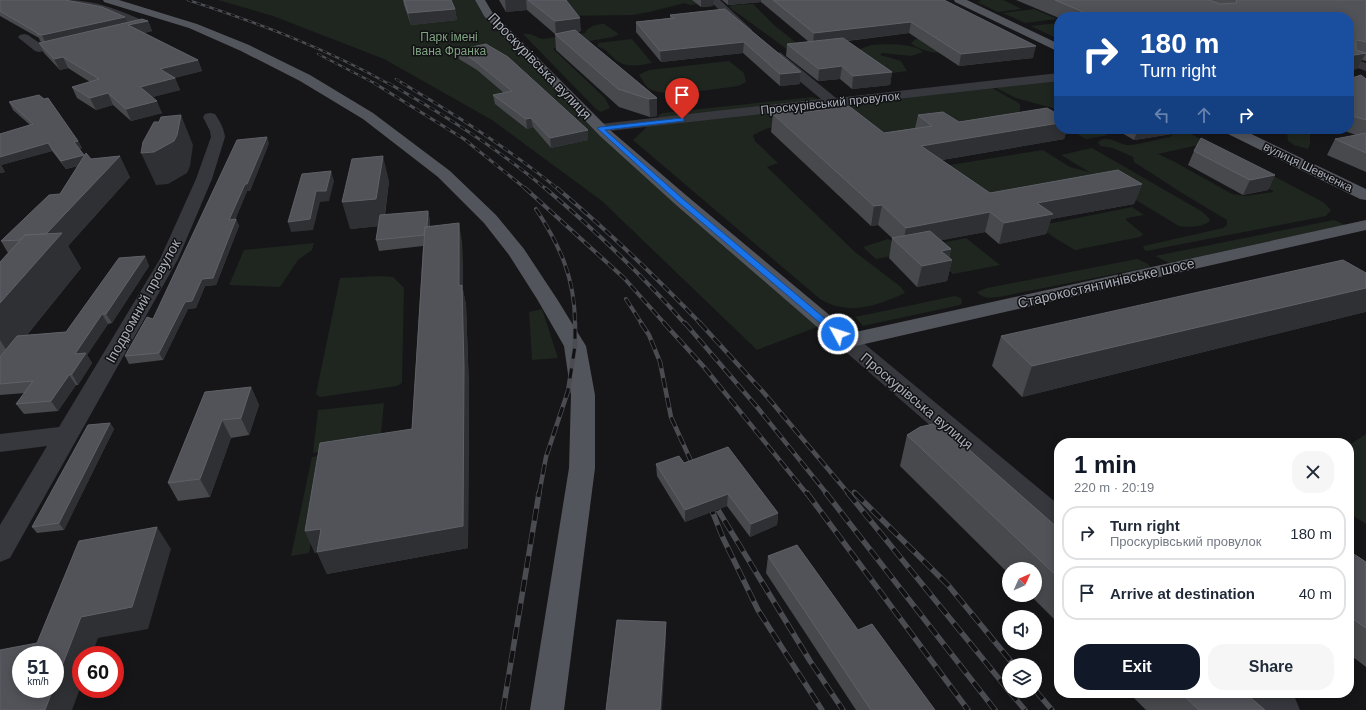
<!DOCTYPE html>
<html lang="en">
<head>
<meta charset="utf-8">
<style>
	:root { --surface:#fff; --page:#f6f6f7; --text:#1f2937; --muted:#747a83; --line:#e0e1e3; --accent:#111827 }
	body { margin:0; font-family:Helvetica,sans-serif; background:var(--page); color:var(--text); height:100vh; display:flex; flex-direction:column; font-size:15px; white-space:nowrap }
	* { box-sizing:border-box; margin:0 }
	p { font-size:13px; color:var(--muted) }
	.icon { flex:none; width:22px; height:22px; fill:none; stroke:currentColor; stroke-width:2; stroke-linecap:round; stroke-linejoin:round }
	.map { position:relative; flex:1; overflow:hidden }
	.details { position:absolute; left:1054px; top:438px; width:300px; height:260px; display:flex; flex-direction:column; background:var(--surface); border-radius:16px; box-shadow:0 2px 10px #0003 }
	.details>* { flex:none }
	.banner { position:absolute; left:1054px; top:12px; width:300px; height:122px; border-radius:16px; box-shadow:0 2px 10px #0003; background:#1a4fa0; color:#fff; overflow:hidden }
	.needle { width:26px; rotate:45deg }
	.tools { position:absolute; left:1002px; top:562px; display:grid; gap:8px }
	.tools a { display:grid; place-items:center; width:40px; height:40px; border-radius:50%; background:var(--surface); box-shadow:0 2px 10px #0003; font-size:20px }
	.speed { position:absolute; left:12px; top:646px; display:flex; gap:8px; font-size:20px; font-weight:700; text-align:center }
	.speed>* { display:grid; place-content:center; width:52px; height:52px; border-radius:50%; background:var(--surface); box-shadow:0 2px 10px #0003; line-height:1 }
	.speed small { font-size:10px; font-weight:400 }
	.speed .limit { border:6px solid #d22; background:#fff; color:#111 }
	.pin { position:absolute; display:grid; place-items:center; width:34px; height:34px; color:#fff; margin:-41px -17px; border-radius:50% 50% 50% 0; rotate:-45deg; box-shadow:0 0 4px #0007 }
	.pin .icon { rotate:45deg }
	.me { position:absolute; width:44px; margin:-22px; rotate:310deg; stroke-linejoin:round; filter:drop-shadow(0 0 3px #0008) }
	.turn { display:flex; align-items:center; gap:14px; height:84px; padding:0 20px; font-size:18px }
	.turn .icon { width:52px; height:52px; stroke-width:2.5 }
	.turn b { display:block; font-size:28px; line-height:34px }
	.lanes { display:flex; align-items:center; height:38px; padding:0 20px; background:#0003; justify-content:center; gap:20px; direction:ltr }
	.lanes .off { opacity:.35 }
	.round { display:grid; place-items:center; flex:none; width:42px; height:42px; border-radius:16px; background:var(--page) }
	.headline { display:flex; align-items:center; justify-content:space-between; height:68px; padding:0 20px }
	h1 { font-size:24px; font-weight:600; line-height:30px; color:var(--accent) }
	.action { display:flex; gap:8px; margin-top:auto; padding:8px 20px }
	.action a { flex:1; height:46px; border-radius:16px; background:var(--accent); color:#fff; font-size:16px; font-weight:600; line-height:46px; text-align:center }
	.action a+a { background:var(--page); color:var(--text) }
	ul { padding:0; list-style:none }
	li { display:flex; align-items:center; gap:12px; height:54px; margin:0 8px 6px; padding:0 12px; border:2px solid var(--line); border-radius:16px }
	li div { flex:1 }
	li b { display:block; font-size:15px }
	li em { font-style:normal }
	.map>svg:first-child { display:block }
</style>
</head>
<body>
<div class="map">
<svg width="1366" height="710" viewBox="0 0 1366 710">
	<rect width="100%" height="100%" fill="#161618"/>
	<!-- green -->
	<path fill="#1e261f" d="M218,0H475L483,15L594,130L817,327L757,350L602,201L492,120L384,59L273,16Z
		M557,0H708L703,4L689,5L685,3L649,12L632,15L561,16Z
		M979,0H1003L1022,9L998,12L977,2L981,1Z
		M751,4H753L774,25L799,45L791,52L729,7L732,5Z
		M1034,9L1057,19L1025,23L1003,13Z
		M1059,23V36L1054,37L1031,26Z
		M604,24L619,34L613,37L560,46L553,49L605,98L610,108L601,112L596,109L523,34C535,33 535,38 543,39L585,33C588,26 597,24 604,24Z
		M945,35L942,53C933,53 918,50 911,43L916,39Z
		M632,39L652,63C642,65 629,68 619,62C611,58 608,48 598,47V43Z
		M871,45C884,44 913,43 923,52L911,56L882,53L880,55L901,61L907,71L864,77L857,50Z
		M729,61L744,73L746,82L738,86C720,88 662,99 648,88C645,85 642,79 639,75L649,70Z
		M1059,79V109H1056L1016,98L994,87Z
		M987,85L1020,104V111L1011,115L889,135C870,126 852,113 833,102Z
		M813,97L821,101V104L832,114L828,118L768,128L753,135L755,141L778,163L767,167L855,252L901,287L905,293C877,306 848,316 820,299L633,140L651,123L660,119L658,115L663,113Z
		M1068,129H1097L1108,135L1086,139Z
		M1165,129H1183L1207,143L1158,154L1175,162L1232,194L1245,196L1273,192V191L1193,150L1212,146H1216L1323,202L1331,210L1326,216L1146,251L1143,248L1144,246L1223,228L1227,225V220L1182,193L1134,162L1133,157L1113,148L1101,146L1098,143C1104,133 1118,144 1127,145C1135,146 1161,138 1170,137L1173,133Z
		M1289,129H1335L1310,133V144L1308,149L1294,145L1288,141L1287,132Z
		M1092,148L1201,211L1209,218L1210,221C1203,227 1188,228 1179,226L1061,155Z
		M1043,150L1070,167L1089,172L1094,175L975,207L925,169Z
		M1132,207L1144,215L1127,218L1126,220L1143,234L1140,237L1075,250L1055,238L1038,226Z
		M1334,220L1345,225L1169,263L1155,256Z
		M966,238L1000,265L953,274L925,249L876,259L863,247L888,239L905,248L910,249Z
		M314,243L312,250L298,260L280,287L229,285L244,250Z
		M1137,259L1148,264L1150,267L999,297C990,298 983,299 977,292L987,288Z
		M381,276L393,277L404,288L402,383L397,386L320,397L316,394L340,278Z
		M955,296L961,298L962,303L960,305L863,326L855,317Z
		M542,309L558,358L532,360L529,312Z
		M384,403L380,443L313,453L318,410Z
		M1366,434V524L1349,513V445Z
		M337,453L325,463L309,553L291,556L312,457Z"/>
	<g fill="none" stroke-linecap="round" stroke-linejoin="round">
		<!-- minor -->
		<path fill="#37383d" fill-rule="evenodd" d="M67,0C96,0 122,11 148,23L150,25L148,27L124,34L120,33L118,31L120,29L134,25L110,14L68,2Z
			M709,0H720L750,28L752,30L750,32H742Z
			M24,34L28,35L41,44L71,40L75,41L77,43L75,45L71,46L39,52L35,51L20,39L18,37L20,35Z
			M777,52L781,53L836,98L1059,73V81L600,132L595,131L593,128L595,125L600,124L821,99L773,59L771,56L773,53Z
			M1349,57L1366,63V71L1349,65Z
			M210,113L215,114C220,121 224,129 225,137L212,179L178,259L10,558L0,562V525L47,446L0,452V434L59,427L160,259L196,179L211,137L210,131L203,117L205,114Z
			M847,334L855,336L1059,505V532L1049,529L839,346L836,341L839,336Z
			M1246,693H1288L1295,698L1300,710H1258L1251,704Z"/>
		<!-- major -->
		<path fill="#53555c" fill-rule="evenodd" d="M103,0H119L197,24L249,45L310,75L373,113L450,171L496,215L524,249L557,299L586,346L595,395V468L564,710H530L569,468L571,395L564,346L537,299L509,255L484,223L438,177L363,119L300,81L241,51L189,28L104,2Z
			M475,0H485L492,12L610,130L687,196L851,333L1366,220V230L847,348L839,346L675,204L600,136L484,16Z
			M954,0H967L1059,44V52L955,2Z
			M1222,129H1241L1366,189V200L1360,199L1224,132Z"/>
		<!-- rail-far4 casing -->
		<g stroke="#4a4c52" stroke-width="2.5">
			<path id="rail-far4" d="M188,0C258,23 325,48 389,84
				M318,54L376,84
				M396,79L404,84"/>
		</g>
		<!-- rail-far3 casing -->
		<g stroke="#4a4c52" stroke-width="3">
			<path id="rail-far3" d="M374,83L464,139L526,189
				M388,83C443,114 497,148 546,189
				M402,83C458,116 508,148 558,189"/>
		</g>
		<!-- rail-far2 casing -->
		<g stroke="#4a4c52" stroke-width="4">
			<path id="rail-far2" d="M525,188L624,278L665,324
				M545,188C595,230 642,275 685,324
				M557,188C608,231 655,276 701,324
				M536,209C560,246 575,278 575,324
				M626,299L642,324"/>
		</g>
		<!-- rail-far1 casing -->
		<g stroke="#4a4c52" stroke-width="4.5">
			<path id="rail-far1" d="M641,323L649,335L660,362L671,417L695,470
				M664,323L704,367L807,494
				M685,323L757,407L827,494
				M700,323L764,393L849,494
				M854,492L856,494
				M539,494L546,457L568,391L575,346V323"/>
		</g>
		<!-- rail casing -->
		<g stroke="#4a4c52" stroke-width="5.5">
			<path id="rail" d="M807,493L968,710
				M826,493L995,710
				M848,493L1009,691
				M855,493L948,585L1014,665
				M712,500L810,661L843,710
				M709,503L723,538L758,610L822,710
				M1035,690L1052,710
				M1009,691L1025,710
				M503,710L539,493"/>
		</g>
		<!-- rail-far4 -->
		<use href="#rail-far4" stroke="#111113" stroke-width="1.5" stroke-dasharray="4.5" stroke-linecap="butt"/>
		<!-- rail-far3 -->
		<use href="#rail-far3" stroke="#111113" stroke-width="2" stroke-dasharray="6" stroke-linecap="butt"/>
		<!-- rail-far2 -->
		<use href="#rail-far2" stroke="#111113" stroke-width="2.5" stroke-dasharray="8" stroke-linecap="butt"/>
		<!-- rail-far1 -->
		<use href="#rail-far1" stroke="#111113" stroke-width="3" stroke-dasharray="10" stroke-linecap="butt"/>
		<!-- rail -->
		<use href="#rail" stroke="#111113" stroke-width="4" stroke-dasharray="12" stroke-linecap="butt"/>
	</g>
	<!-- wall -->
	<path fill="#47494d" d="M0,0L128,22L148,21L152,31L144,33L198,60L202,71L174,78H175L180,90L152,97L162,113L131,121L113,105L96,110L77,98L72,87L90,82L68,68L60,70L44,53L39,43L42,42L40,41L39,38L0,16Z
		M403,0H451L455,9L457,20L411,25L404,5Z
		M499,0H566L581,31L577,32L657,98V116L650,117L619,107L556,50L555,34L527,10L506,12Z
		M692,0H714L713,6L701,7Z
		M722,0H944L1033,58L959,66L909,33L847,41L892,72L890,85L852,89L840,79L818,81L786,56L787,44L809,42L761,2L728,5Z
		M1016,0H1366V61L1362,60L1357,69L1349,17H1059V18Z
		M725,9L801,72L800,84L780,86L743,53L661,62L636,32V22L670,18V15Z
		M458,50L588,130V140L551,148L533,127L527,129L495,104L493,95L504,93L477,70L459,59Z
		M1349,79H1366V172L1327,155L1335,139L1356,135L1339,129H1349Z
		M9,102L78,141L82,148L79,149L85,156L130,177L68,246L81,268L27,335L66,332L145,256L149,266L112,323L108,324L87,355L92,363L78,385H76L58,411L24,414L16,404L25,393L0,395V262L8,253L1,241L60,194L78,166L66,169L52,151L1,165L5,172L0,173V134L30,125L13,110Z
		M801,113L884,133L915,128L918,115L959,122L1059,129H1067L1064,139L942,160L990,193L1142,184L1134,204L1051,219L1046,234L999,244L985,232L941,240L951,249L949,258L952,260L947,281L917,287L889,258L892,238L878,225L871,226L771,132L773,114Z
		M1115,129H1174L1172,134L1134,140Z
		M269,143L250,191H247L235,220L236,219L239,226L216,285L205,286L196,308L188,309L163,360L129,364L125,356L153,319Z
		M1194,151L1275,175L1268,190L1243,195L1188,165Z
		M389,181L385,215L428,211L430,221V226L462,242L463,290L466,305L469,389L468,548L327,574L317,552L315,553L305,531L412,429L423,246L379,251L376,240L378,226L350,229Z
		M1366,273V311L1365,312L1022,397L992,366L1001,336Z
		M251,387L259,405L249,435L231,438L210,497L178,501L168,483Z
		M110,423L114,429L64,530L37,533L32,527Z
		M907,435L1059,529V624L1030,595H1035V569H1009V574L900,466Z
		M684,463L778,513L777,525L750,537L727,506L685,522L657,476L656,464Z
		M1349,551L1366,562V667L1349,654Z
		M768,556L858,630L935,710H856L766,573Z
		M1129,693H1245L1265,710H1146Z"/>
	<!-- shaded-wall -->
	<path fill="#2f3033" d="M505,0H526L527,10L506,12Z
		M701,0H714L713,6L701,7Z
		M728,0H761V2L728,5Z
		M455,9L457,20L411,25L408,13Z
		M125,17L128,24L45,42L42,35Z
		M580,18L581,31L556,35L555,21Z
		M148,21L152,31L133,36L128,25Z
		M911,22L909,33L813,45L814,33Z
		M1358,40L1349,56L1366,53L1357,69L1349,71V54L1356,41Z
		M744,42L743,53L661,62L660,51Z
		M1036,46L1033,58L959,66L961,54Z
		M63,57L68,68L60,70L54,59Z
		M198,60L202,71L165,80L160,69Z
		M842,66L840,79L818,81L819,69Z
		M801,72L800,84L780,86V74Z
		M892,72L890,85L852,89L853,76Z
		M175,78L180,90L145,99L140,87Z
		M108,93L113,105L96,110L90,98Z
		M657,98V116L650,117L649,99Z
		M157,101L162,113L131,121L126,109Z
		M181,115L193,145L190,166L187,173L168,184L156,185L141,153Z
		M531,118L533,127L527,129L526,119Z
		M1059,123V129H1067L1064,139L918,164L921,146Z
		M1138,129H1174L1172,134L1134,140Z
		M588,130V140L551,148L550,138Z
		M267,137L269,143L250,191H247L232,227L229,220Z
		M78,141L82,148L77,149L74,142Z
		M48,143L52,151L1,165L5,172L0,173V157Z
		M84,155L88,163L66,169L61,161Z
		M120,156L130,177L68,246L81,268L10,356L0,340V303L41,239Z
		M383,156L389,181L383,226L350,229L342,202Z
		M331,171L334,181L329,201L320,202L313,230L291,232L288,222L316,191Z
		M1275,175L1268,190L1243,195L1250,180Z
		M1142,184L1134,204L1051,219L1046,234L999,244L1004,223L1037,203Z
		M882,205L878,225L871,226L874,206Z
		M428,211L430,221L428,246L426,235Z
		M990,212L985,232L902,248L906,228Z
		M236,219L239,226L216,285L205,286L196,308L188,309L163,360L159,353L185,302L202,279Z
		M459,223L462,242L463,290L466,305L469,389L468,548L327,574L317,552L315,553L305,531L321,529L463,526L459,286Z
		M951,249L948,261L952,260L947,281L917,287L922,266L941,251Z
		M145,256L149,266L112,323L106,314Z
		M1366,288V311L1365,312L1022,397L1032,366Z
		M102,314L108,324L87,355L92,363L78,385L72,374L75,354Z
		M69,375L76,385L58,411L51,401Z
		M251,387L259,405L249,435L241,418Z
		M222,420L231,438L210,497L200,479Z
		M110,423L114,429L64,530L59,523Z
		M728,494L727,506L685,522V510Z
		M778,513L777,525L750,537L751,524Z
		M157,527L171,549L148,629L98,638L92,655H81V686L72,710H45L53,689H55V684L81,617Z
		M666,622V640L662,710H660Z"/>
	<!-- building -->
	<path fill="#525359" stroke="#5f6168" d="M0,0H65L102,7L125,17L42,35L37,34H39L0,11Z
		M404,0H451L455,9L408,13Z
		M528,0H566L580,18L555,21Z
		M773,0H944L1036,46L961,54L911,22L814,33Z
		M1055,0H1209L1220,4L1237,3L1236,0H1366V42L1358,40L1356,41V50L1366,53L1349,56V17H1095Z
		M725,9L801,72L780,74L744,42L660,51L636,22L674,18L670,15Z
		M142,19L148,21L128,25L198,60L160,69L175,78L140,87L157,101L126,109L108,93L90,98L72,87L99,79L63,57L54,59L39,43Z
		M575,30L657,98L649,99L618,89L555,34Z
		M843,38L892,72L853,76L842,66L819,69L787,44Z
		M486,44L508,57L588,130L550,138L531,118L526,119L493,95L512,91L475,61L458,50Z
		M1361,75L1366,79V120L1349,115V79Z
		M39,95L44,99L48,98L78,141L74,142L84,155L61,161L48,143L0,157V134L33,124L9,102Z
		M849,106L884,133L932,126L918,115L943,112L959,122L1047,108L1059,115V123L921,146L990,193L1118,170L1142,184L1037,203L1053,214L1004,223L990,212L906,228L882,205L874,206L773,114L798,111L801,113Z
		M181,115L177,135L174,141L154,152L141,153L143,142L154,122H159L161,117Z
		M1366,133V153L1335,139Z
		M267,137L247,184H245L229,220L236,219L213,278L202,279L192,301L185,302L159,353L125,356L147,317L153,319L237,140Z
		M1201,138L1275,175L1250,180L1194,151Z
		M86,153L91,159L120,156L46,234L25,235L20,240L1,241L49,195L60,194Z
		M383,156L376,199L342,202L352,159Z
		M331,171L326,191H316L310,219L288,222L302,174Z
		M428,211L427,227H425L424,235L376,240L380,215Z
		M459,223V286L462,285L464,368L463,526L317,552L321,529L305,531L320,443L412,429L425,227Z
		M930,231L951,249L941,251L952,260L922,266L892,238Z
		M62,233L0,303V262L25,235Z
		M145,256L106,314H102L75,354L86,353L72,374L69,375L51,401L16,404L33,381L0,384V357L17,336L66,332L119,258Z
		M1343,260L1366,273V288L1032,366L1001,336Z
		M251,387L241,418L222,420L200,479L168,483L205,392Z
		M110,423L59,523L32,527L88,425Z
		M933,424H940L1059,529V578L907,435L920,427Z
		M728,447L778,513L751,524L728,494L685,510L656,464L679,456L684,463Z
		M157,527L132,607L81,617L55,684V655H21V689H53L45,710H0V650L37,643L79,541Z
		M797,545L858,630L872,624L935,710H871L768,556Z
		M1349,551L1366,562V628L1349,616Z
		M617,620L666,622L660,710H606Z
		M1181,693H1245L1265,710H1199Z"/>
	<!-- route -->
	<path fill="#1a73e8" stroke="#114b97" d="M682,118H684V121L605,130L683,199L841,332L842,334L841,335H834L678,202L597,128L600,127Z"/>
	<g text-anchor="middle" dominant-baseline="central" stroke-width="3" stroke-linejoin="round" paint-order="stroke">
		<!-- far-park labels -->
		<g font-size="12" fill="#7fa381" stroke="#111113">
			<text x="449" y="37">Парк імені<tspan x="449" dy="14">Івана Франка</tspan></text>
		</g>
		<!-- far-street labels -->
		<g font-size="12" fill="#a8adb8" stroke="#111113">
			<text transform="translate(830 103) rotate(-6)">Проскурівський провулок</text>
			<text transform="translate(1308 167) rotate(26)">вулиця Шевченка</text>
		</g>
		<!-- street labels -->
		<g font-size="14" fill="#a8adb8" stroke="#111113">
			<text transform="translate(540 66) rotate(46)">Проскурівська вулиця</text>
			<text transform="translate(1106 283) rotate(-13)">Старокостянтинівське шосе</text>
			<text transform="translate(143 301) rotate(-61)">Іподромний провулок</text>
			<text transform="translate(917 401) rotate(40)">Проскурівська вулиця</text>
		</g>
	</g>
</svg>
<div class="tools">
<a><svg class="needle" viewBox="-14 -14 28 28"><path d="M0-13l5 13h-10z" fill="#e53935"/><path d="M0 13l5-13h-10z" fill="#747a83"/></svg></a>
<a><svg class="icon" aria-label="sound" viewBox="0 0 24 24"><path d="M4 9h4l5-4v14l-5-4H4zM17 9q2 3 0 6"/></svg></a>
<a><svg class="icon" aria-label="layers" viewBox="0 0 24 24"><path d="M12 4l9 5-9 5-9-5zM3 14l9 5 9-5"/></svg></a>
</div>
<div class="speed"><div>51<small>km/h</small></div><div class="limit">60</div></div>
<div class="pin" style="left:682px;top:119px;background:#d93025"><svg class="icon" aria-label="arrive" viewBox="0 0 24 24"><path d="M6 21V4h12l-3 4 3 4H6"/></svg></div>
<svg class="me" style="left:838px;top:334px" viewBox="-20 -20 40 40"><circle r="17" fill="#1a73e8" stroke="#fff" stroke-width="3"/><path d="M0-11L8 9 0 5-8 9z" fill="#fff"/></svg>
<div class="banner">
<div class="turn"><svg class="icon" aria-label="right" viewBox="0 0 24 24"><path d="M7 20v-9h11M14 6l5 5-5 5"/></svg><div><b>180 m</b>Turn right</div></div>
<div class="lanes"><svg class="icon off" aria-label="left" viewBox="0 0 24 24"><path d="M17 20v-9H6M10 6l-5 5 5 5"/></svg><svg class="icon off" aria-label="ahead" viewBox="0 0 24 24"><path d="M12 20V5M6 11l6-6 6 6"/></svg><svg class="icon" aria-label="right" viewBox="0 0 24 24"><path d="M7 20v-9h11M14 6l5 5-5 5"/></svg></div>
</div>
<section class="details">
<div class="headline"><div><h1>1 min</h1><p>220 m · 20:19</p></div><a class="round"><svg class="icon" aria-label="close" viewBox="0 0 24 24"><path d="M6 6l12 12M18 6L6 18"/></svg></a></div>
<ul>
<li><svg class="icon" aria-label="right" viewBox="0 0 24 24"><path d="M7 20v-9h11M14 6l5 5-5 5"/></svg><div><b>Turn right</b><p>Проскурівський провулок</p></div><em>180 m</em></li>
<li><svg class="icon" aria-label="arrive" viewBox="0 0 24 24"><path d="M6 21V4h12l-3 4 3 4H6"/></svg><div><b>Arrive at destination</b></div><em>40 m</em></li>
</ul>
<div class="action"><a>Exit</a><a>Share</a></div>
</section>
</div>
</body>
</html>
